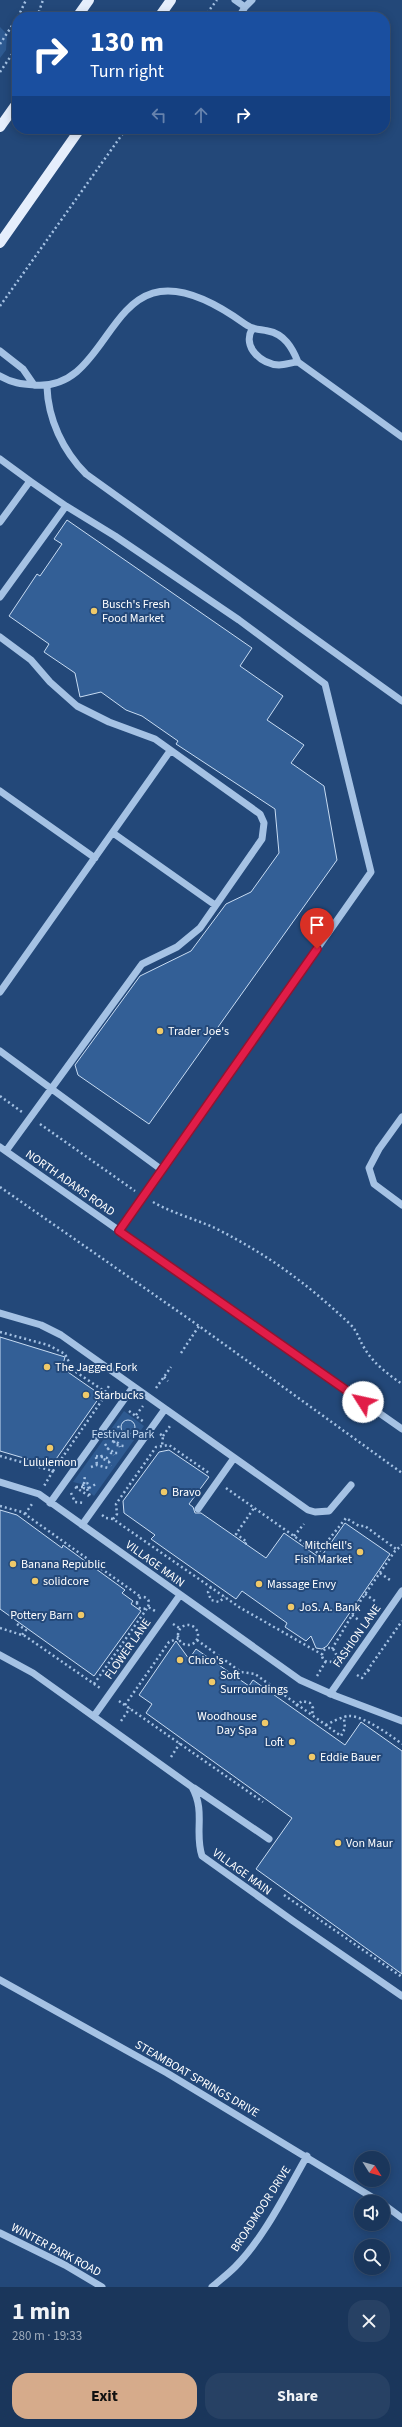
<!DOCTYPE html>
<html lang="en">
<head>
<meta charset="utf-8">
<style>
	:root { --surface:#1a365b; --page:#274164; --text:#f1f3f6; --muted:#9fabbb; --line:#385071; --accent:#d6ab8b }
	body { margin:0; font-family:"Source Sans 3",sans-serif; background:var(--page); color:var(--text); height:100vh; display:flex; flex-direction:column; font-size:15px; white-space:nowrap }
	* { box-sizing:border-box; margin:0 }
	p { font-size:13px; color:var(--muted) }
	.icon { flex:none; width:22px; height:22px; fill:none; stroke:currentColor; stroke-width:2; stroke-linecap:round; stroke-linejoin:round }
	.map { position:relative; height:2287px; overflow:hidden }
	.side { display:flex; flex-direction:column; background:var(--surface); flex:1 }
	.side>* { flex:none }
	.top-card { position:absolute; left:12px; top:12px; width:378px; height:122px; border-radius:16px; box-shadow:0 2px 10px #0003,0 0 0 1px var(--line); background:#1a4fa0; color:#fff; overflow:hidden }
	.needle { width:26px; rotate:127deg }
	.buttons { position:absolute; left:354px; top:2151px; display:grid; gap:8px }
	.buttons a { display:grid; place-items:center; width:36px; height:36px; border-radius:50%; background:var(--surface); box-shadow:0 2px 10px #0003,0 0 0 1px var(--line); font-size:20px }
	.pin { position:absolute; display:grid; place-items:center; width:34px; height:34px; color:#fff; margin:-41px -17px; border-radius:50% 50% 50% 0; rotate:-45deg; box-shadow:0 0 4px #0007 }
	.pin .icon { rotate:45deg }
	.me { position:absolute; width:44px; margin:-22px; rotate:305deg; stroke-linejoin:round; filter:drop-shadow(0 0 3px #0008) }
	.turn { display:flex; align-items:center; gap:14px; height:84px; padding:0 12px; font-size:18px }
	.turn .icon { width:52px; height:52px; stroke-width:2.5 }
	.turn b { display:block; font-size:28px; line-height:34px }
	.lanes { display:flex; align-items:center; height:38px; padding:0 12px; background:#0003; justify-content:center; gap:20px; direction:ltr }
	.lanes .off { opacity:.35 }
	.round { display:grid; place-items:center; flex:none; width:42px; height:42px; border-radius:16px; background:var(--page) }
	.overview { display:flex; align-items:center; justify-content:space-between; height:68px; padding:0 12px }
	h1 { font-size:24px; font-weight:700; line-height:30px }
	.cta { display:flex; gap:8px; margin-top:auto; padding:8px 12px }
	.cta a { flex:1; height:46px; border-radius:16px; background:var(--accent); color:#111; font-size:16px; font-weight:700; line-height:46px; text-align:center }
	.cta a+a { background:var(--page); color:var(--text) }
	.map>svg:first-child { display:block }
</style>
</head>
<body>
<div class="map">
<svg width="402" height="2287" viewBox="0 0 402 2287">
	<rect width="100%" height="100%" fill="#234879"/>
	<!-- green -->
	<path fill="#2e5a91" d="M0,27L7,34L6,50L0,58Z
		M124,1411L144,1426L94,1496L81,1484L73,1482Z"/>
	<!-- building -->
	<path fill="#335f96" stroke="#c8dcf3" d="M67,520L252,648L240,666L283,696L267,720L304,745L291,763L324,786L337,860L149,1124L78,1075L75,1065L140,976L191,951L226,904L251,892L279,853L275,809L176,744L178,741L142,716L126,710L101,692L80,697L75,673L44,652L49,644L9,616L37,574L40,576L62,544L54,539Z
		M0,1337L65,1357L62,1368L101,1395L54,1462L34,1461L0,1451Z
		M121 1427a7 7 0 1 1 14 0a7 7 0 1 1-14 0Z
		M169,1450L209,1477L189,1504L193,1507L195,1513H201L266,1558L284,1533L320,1558L345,1523L390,1554L327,1646L322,1649L316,1648L311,1636L306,1641L285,1627L287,1623L242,1591L236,1599L151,1539L155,1535L124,1513L123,1501L159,1452Z
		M0,1510L17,1515L62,1548L63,1545L125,1590L122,1593L133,1601L131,1604L141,1611L94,1676L0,1609Z
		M176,1641L189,1659L196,1649L249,1686L253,1680L345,1745L361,1722L402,1751V1974L256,1869L292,1818L146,1713L152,1704L139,1695Z"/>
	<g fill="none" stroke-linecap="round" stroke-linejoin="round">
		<!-- path -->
		<path stroke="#a5c2e4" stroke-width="2.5" stroke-dasharray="2 3" stroke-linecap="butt" d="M18,17L26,0
			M37,17L43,0
			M204,17L217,0
			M0,44L17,18
			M0,72L17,47
			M0,306L126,129
			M0,1096L22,1112
			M40,1124L135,1191
			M0,1187L199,1326L402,1473
			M153,1202C172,1213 195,1219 215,1228C270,1256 305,1282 350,1324C358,1332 359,1340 365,1349C373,1363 389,1375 402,1384
			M0,1332L48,1345L65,1354L73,1370L113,1397
			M181,1353L199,1326
			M164,1377L168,1381
			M156,1388L171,1367
			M105,1392L109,1386
			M129,1411L144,1422
			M136,1415L143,1406
			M118,1426L123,1437L131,1436
			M160,1434L163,1436L162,1446
			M163,1436L170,1426
			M111,1437L116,1445L124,1446
			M112,1441L118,1443L120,1447
			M105,1444L111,1453H119
			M107,1448L112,1451L114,1455
			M101,1455L103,1459L109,1461
			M0,1456L53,1471L44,1486
			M96,1456L107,1458L111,1466
			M96,1457L97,1465
			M91,1467L97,1465L108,1468
			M53,1471L107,1393
			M83 1486a3 3 0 1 1 6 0a3 3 0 1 1-6 0Z
			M84,1484L85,1475
			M75,1487L89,1496
			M76,1487H83
			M89,1488L96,1484
			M226,1488L318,1553L346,1518L359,1526H365L396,1549
			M87,1489L90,1496
			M71,1493L75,1502L84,1503
			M0,1506L22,1512L141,1597
			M25,1514L32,1504
			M102,1515L106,1518L113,1519L239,1607L323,1655
			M113,1519L117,1514L116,1504L156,1447L169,1445L209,1473
			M294,1536L304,1524
			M245,1544L247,1542L236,1534L254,1508
			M380,1573L390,1580
			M211,1587L208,1592L211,1600L219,1602L225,1597
			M365,1594L375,1601
			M137 1603a6 6 0 1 1 12 0a6 6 0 1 1-12 0Z
			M352,1615L360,1621
			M17,1624L26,1630L22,1635
			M173,1624L181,1629
			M178 1635a10 10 0 1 1 20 0a10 10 0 1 1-20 0Z
			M0,1628L25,1636L100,1688
			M197,1640L241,1672L255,1674L341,1736L345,1728L344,1719
			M322 1655a7 7 0 1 1 14 0a7 7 0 1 1-14 0Z
			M332,1649L361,1600L395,1551L402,1545
			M368,1670L371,1673
			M357,1675L362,1678L402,1621
			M317,1676L326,1661
			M94,1684L148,1607L155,1611
			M119,1701L263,1802
			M125,1705L169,1642L179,1638
			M296,1706L302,1701L310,1703L313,1708L312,1715
			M121,1721L130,1708
			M326,1725C331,1722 344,1716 349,1716C364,1716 390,1735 402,1744
			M171,1757L180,1743
			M284,1895L402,1977"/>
		<!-- minor -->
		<path stroke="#a5c2e4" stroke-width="7" d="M235,0L245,7L252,0
			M239,17L245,7
			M252,329C242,347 261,364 279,365C286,365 292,362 298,362
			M0,351L23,369L34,385
			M0,376C12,383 21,384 35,385C123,392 102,221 245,324C253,330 259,329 268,331C284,334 292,347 298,362L402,437
			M47,387C48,419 63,451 86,474L402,701
			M0,459L30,481
			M66,506L115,536L239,620L325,684L371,872L119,1231
			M0,522L30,481L66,506L0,597
			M0,637L31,660L50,682L77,706L109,722L155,739L260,814L264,823L262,839L200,928L177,947L142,964L6,1151
			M0,791L95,858
			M113,833L215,905
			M0,992L170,751
			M0,1051L162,1170
			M402,1117L379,1149L369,1168L374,1184L402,1205
			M0,1147L402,1429
			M0,1313L41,1325L61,1335L308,1510L315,1512L329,1511L351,1485
			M0,1482L39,1494L300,1680L336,1696L402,1721
			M50,1503L133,1387
			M198,1509L234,1458
			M82,1525L165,1409
			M0,1655L33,1673L192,1787C206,1812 194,1832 202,1856L293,1921L402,1996
			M330,1694L402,1591
			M94,1716L180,1595
			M194,1788L269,1839
			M0,1980L167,2073L380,2202
			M383,2204L402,2218
			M0,2233L65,2265L102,2287
			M212,2287C220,2280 228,2274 235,2267C264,2238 287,2191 307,2156"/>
		<!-- major -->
		<path stroke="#e5eefc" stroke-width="10" d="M77,17L89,0
			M159,17L171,0
			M0,127L17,103
			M0,243L80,129"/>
	</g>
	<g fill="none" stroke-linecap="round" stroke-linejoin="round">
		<!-- route casing -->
		<g stroke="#92132f" stroke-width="10">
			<path id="route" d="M317,949L119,1231L363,1402"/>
		</g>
		<!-- route -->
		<use href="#route" stroke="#e11d48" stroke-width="7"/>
	</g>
	<!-- markers -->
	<g fill="#efc969" stroke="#234879" stroke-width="1.5">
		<circle cx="94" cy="611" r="4"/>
		<circle cx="160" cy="1031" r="4"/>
		<circle cx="47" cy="1367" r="4"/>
		<circle cx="86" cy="1395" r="4"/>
		<circle cx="50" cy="1448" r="4"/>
		<circle cx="164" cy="1492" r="4"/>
		<circle cx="360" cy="1552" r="4"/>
		<circle cx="13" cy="1564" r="4"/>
		<circle cx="35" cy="1581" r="4"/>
		<circle cx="259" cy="1584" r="4"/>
		<circle cx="291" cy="1607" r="4"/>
		<circle cx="81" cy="1615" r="4"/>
		<circle cx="180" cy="1660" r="4"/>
		<circle cx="212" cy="1682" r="4"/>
		<circle cx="265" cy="1723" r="4"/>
		<circle cx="292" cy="1742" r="4"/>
		<circle cx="312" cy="1757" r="4"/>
		<circle cx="338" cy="1843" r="4"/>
	</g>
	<g text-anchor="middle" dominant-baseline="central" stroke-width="4" stroke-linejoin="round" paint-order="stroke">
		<!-- poi labels -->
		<g font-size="12" fill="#fff" stroke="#234879" text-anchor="start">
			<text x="102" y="604">Busch's Fresh<tspan x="102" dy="14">Food Market</tspan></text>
			<text x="168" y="1031">Trader Joe's</text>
			<text x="55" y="1367">The Jagged Fork</text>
			<text x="94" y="1395">Starbucks</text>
			<text x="50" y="1462" text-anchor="middle">Lululemon</text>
			<text x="172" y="1492">Bravo</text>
			<text x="352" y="1545" text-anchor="end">Mitchell's<tspan x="352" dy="14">Fish Market</tspan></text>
			<text x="21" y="1564">Banana Republic</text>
			<text x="43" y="1581">solidcore</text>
			<text x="267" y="1584">Massage Envy</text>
			<text x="299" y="1607">JoS. A. Bank</text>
			<text x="73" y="1615" text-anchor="end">Pottery Barn</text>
			<text x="188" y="1660">Chico's</text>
			<text x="220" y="1675">Soft<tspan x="220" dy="14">Surroundings</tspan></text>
			<text x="257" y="1716" text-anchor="end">Woodhouse<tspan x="257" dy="14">Day Spa</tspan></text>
			<text x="284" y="1742" text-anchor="end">Loft</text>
			<text x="320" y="1757">Eddie Bauer</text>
			<text x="346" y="1843">Von Maur</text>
		</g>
		<!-- street labels -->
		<g font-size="12" fill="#fff" stroke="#234879">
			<text transform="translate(70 1183) rotate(35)">NORTH ADAMS ROAD</text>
			<text transform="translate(155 1564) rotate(36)">VILLAGE MAIN</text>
			<text transform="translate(357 1636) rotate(-55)">FASHION LANE</text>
			<text transform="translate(128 1649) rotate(-55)">FLOWER LANE</text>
			<text transform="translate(242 1872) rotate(36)">VILLAGE MAIN</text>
			<text transform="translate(197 2079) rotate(30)">STEAMBOAT SPRINGS DRIVE</text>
			<text transform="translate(261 2209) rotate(-57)">BROADMOOR DRIVE</text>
			<text transform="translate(56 2250) rotate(28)">WINTER PARK ROAD</text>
		</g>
		<!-- park labels -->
		<g font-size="12" fill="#c8dcf3" stroke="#234879">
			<text x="123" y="1434">Festival Park</text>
		</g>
	</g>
</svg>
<div class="buttons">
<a><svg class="needle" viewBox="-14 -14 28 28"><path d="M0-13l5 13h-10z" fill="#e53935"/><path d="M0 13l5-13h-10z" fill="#9fabbb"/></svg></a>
<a><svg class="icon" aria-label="sound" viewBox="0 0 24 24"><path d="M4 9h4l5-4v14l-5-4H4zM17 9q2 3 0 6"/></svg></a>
<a><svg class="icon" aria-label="search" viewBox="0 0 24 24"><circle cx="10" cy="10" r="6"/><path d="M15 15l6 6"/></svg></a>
</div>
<div class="pin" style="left:317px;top:949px;background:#d93025"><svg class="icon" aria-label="arrive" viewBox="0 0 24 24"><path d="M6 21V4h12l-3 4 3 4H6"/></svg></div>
<svg class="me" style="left:363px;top:1402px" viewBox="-20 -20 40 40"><circle r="19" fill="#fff"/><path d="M0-13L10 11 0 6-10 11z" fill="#e11d48"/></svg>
<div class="top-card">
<div class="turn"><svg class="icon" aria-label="right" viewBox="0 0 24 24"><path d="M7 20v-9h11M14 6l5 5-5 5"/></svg><div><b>130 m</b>Turn right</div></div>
<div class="lanes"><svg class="icon off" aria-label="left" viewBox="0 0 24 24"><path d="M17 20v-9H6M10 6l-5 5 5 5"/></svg><svg class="icon off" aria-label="ahead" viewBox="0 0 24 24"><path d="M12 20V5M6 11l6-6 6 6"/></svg><svg class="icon" aria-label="right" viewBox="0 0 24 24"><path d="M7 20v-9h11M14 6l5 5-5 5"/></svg></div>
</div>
</div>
<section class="side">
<div class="overview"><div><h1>1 min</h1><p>280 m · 19:33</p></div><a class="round"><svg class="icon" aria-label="close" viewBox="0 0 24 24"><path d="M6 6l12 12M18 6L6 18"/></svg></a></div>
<div class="cta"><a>Exit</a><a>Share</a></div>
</section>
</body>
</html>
